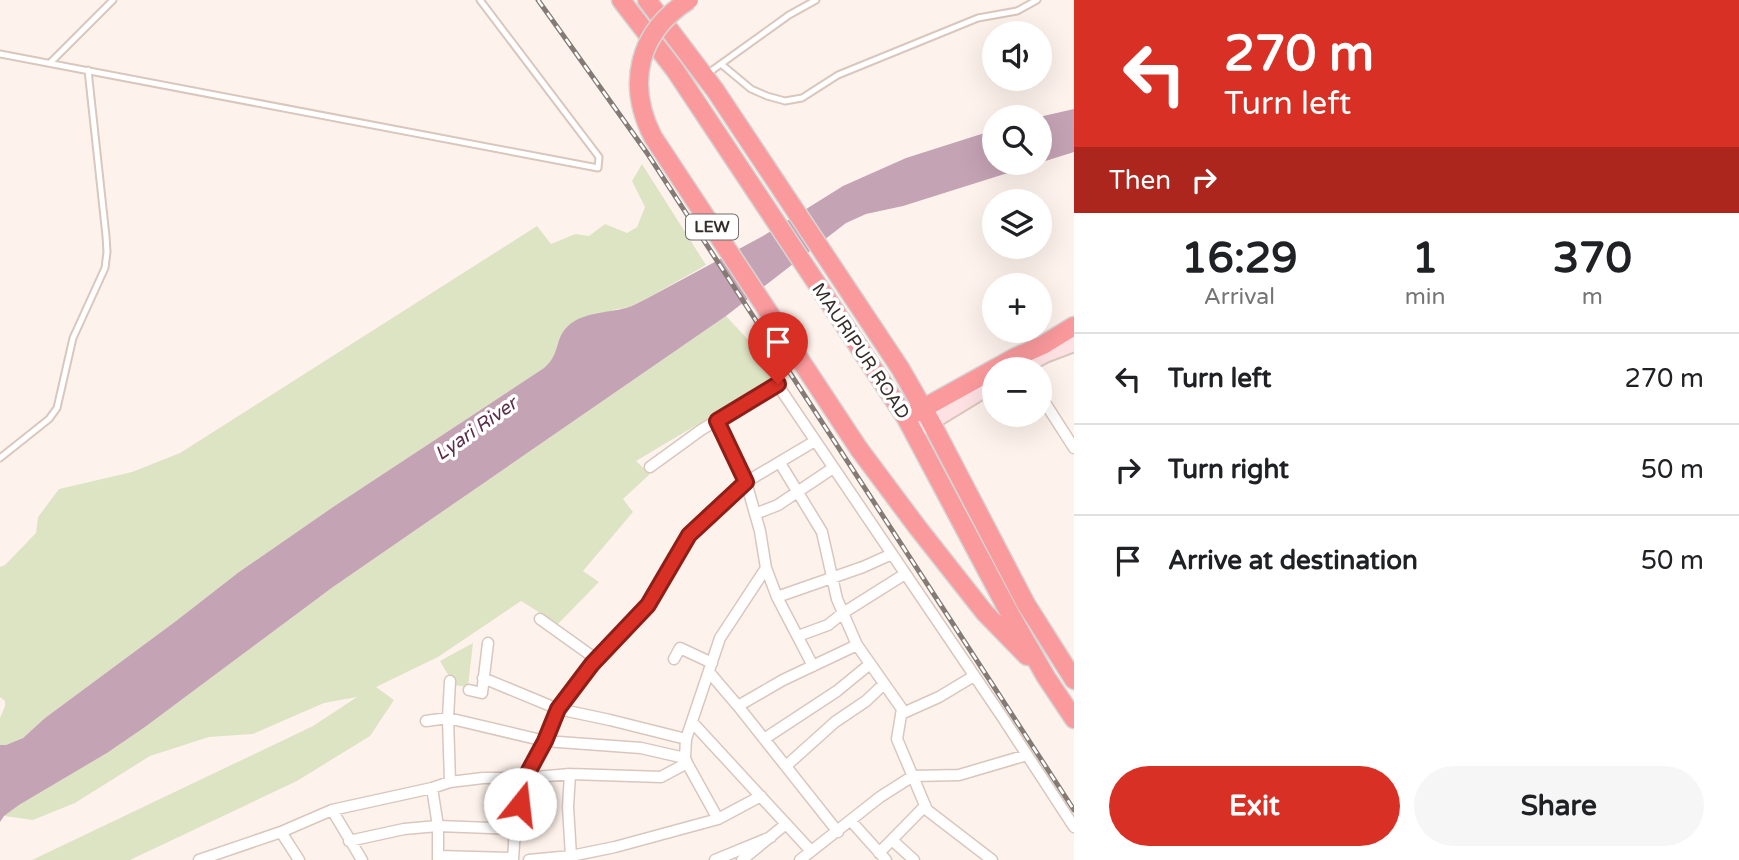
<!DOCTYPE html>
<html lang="en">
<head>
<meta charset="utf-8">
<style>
	:root { --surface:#fff; --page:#f6f6f6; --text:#202124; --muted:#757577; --line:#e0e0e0; --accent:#d93025 }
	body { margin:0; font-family:"Varela Round",sans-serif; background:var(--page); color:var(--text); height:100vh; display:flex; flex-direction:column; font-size:26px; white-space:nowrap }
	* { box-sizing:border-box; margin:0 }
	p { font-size:23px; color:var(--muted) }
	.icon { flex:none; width:38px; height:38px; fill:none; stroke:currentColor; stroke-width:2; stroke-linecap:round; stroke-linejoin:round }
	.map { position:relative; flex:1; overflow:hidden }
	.details { display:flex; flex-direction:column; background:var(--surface); width:665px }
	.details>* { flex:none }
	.hud { background:#d93025; color:#fff; overflow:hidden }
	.fabs { position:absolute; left:982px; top:21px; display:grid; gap:14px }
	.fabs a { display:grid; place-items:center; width:70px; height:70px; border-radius:50%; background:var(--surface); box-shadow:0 7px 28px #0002; font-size:35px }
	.pin { position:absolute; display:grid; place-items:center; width:60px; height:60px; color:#fff; margin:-72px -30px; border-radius:50% 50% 50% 0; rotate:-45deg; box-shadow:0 0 7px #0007 }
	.pin .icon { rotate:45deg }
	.me { position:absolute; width:77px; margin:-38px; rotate:16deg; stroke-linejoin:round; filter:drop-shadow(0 0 5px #0008) }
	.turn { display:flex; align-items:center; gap:24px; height:147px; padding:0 35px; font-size:32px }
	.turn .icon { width:91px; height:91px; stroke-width:2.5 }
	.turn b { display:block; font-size:49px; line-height:60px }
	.then { display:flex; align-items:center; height:66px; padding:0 35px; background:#0003; gap:14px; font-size:26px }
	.eta { display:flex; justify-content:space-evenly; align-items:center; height:119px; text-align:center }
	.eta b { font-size:42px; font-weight:700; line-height:49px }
	.cta { display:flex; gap:14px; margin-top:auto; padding:14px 35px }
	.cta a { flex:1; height:80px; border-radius:42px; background:var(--accent); color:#fff; font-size:28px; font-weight:700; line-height:80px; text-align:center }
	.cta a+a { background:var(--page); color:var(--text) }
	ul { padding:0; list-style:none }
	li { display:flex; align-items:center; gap:21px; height:91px; padding:0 35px; border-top:2px solid var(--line) }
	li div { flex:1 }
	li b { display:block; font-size:26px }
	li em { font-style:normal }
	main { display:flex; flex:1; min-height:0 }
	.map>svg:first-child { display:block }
</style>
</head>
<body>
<main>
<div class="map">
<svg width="1074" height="860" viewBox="0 0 1074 860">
	<rect width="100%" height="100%" fill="#fef3ec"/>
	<!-- green -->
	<path fill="#dde4c4" d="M642,164L706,265L646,299L629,307L613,310L555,355L551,362L544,368L333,507L239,572L176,621L45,718L23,738L6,745H0V718L5,706V701L0,697V567L5,565L36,533L38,517L59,489L132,472L180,453L537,226L551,244L575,234L589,236L605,224L627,233L637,227L645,207L632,181Z
		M726,316L781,375L636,461L650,474L623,499L633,512L583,571L599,582L558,624L521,601L438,657L376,687L394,700L370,736L297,781L130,860H32L313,726L357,697L324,703L253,734L209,737L150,756L75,803L33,820L4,816L19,805L107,753L145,727L333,587Z
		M473,643L468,687L454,685L440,661Z"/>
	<!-- water -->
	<path fill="#c4a3b4" d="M1074,109V152L903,206L866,214L846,223L726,316L333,587L145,727L107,753L19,805L4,816L0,822V745H6L23,738L45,718L176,621L239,572L333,507L544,368C561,354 554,339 568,326C583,312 607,313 626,308C633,306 639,302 646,299L763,236L843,186L906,158L994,130V163H1040L1039,117Z"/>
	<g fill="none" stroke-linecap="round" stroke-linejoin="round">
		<!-- lane casing -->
		<g stroke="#d9c7bd" stroke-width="9">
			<path id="lane" d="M0,54L598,168L599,157L480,0
				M50,63L113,0
				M721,64L751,89L767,96L785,101L802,98L838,75L978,18L1017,11L1037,0
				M707,74L789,15L816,0
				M0,458L49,419L57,408L73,338L105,268L107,252L106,236L88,70"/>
		</g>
		<!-- street casing -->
		<g stroke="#d9c7bd" stroke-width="13">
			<path id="street" d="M1040,395L1074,448
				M780,463L822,532L837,599L857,645L902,709L897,739L927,810L992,860
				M650,467L701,430L777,384L1003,718L1074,827
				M755,514L778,505L833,468
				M766,568L777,597L813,666
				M777,597L863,567L892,554
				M540,619L596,659
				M798,636L828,625L843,613L905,574
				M674,659L680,648L712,663
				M709,672L738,706L838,832
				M483,678L558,709L610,720L686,739
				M450,681L448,718L450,782
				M469,690L482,693L488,643
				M738,706L783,680L857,645
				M901,714L939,697L974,676
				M426,721L448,718L545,741L641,748L685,758
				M692,722L811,851
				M764,739L837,691L870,664
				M687,763L718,819
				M786,766L835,722L866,701L884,684
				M570,774L568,807L571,856
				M432,788L438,826V860
				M332,810L362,860
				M851,821L886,860
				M281,832L299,860
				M892,840L914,860
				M349,841L404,829L438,826L515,829
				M879,853L925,806
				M439,856L513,858
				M199,860L281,832L332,810L432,788L450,782L483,778H525L570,774L661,777L687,763L685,758L686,739L720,638L766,568L760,531L746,482L717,421
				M513,860L515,829L525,778L545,741L558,709L592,664L648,605L689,535L746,482L815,441
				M529,860L571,856L615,847L718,819L761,796
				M715,860L771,837
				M742,860L786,824
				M800,860L880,797L913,776L959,775L1027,755"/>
		</g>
		<!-- secondary casing -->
		<g stroke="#d9c7bd" stroke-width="18">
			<path id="secondary" d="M1019,369L1045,355L1074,344
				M922,428L994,384"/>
		</g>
		<!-- highway casing -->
		<g stroke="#d6d5d4" stroke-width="21">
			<path id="highway" d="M621,0L675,70L906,418L1010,614L1046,677L1074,719
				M647,0L715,90L900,368L931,422L1026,604L1074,680
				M911,415L1016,357L1043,345L1074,326
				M859,449L918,528L985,613L1027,656"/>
		</g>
		<!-- lane -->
		<use href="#lane" stroke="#fff" stroke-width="5"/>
		<!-- street -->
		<use href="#street" stroke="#fff" stroke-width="10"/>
		<!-- secondary -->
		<use href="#secondary" stroke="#fee1e2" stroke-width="14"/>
		<!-- highway -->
		<use href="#highway" stroke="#fb9a9d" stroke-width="18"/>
		<!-- rail casing -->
		<g stroke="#847b76" stroke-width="5">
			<path id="rail" d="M538,0L647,153L1074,810"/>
		</g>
		<!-- rail -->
		<use href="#rail" stroke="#fff" stroke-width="2.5" stroke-dasharray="8" stroke-linecap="butt"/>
		<!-- highway-bridge casing -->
		<g stroke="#d6d5d4" stroke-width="21" stroke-linecap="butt">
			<path id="highway-bridge" d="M689,0C638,32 626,84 653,137L859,449"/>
		</g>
		<!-- highway-bridge -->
		<use href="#highway-bridge" stroke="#fb9a9d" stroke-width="18"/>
	</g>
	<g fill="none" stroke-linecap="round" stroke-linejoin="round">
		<!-- route casing -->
		<g stroke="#8d1f18" stroke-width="18">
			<path id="route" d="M520,804L525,778L545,741L558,709L592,664L648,605L689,535L746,482L717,421L778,384"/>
		</g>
		<!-- route -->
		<use href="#route" stroke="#d93025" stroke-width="12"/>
	</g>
	<g text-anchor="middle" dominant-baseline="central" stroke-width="7" stroke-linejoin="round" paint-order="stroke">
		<!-- shield labels -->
		<rect fill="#fff" stroke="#716c69" stroke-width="2" x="686" y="214.5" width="52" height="25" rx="5"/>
		<g font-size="16" font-weight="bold" fill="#342d29">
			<text x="712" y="227">LEW</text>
		</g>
		<!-- street labels -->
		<g font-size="18" fill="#342d29" stroke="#fff">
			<text transform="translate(861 351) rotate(56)">MAURIPUR ROAD</text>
		</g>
		<!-- water labels -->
		<g font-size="19" font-style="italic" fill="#5a2d48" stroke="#fff">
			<text transform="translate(476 429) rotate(-35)">Lyari River</text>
		</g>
	</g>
</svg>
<div class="fabs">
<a><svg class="icon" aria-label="sound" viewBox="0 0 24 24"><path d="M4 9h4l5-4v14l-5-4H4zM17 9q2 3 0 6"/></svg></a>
<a><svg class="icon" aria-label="search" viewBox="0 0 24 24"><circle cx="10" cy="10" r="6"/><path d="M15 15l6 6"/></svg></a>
<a><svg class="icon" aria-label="layers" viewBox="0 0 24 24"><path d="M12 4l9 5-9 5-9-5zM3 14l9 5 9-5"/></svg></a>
<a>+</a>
<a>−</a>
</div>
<div class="pin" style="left:778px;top:384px;background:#d93025"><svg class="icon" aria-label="arrive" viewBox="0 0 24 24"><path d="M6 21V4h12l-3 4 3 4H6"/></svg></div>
<svg class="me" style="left:520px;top:804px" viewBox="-20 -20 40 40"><circle r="19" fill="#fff"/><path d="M0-13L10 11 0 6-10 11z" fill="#d93025"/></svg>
</div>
<section class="details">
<div class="hud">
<div class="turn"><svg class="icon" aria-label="left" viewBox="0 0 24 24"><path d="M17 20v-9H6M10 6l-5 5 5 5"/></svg><div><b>270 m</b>Turn left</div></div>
<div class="then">Then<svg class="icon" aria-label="right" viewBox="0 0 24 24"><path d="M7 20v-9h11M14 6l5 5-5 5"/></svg></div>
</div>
<div class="eta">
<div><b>16:29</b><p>Arrival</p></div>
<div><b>1</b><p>min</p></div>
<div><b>370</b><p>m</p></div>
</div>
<ul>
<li><svg class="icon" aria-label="left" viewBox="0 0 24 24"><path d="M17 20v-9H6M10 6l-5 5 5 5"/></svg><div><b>Turn left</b></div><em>270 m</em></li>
<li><svg class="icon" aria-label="right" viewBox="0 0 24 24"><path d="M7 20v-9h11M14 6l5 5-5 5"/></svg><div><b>Turn right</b></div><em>50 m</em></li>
<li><svg class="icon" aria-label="arrive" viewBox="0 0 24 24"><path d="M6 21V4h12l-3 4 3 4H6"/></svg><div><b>Arrive at destination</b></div><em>50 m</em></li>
</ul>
<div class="cta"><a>Exit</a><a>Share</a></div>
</section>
</main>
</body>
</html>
